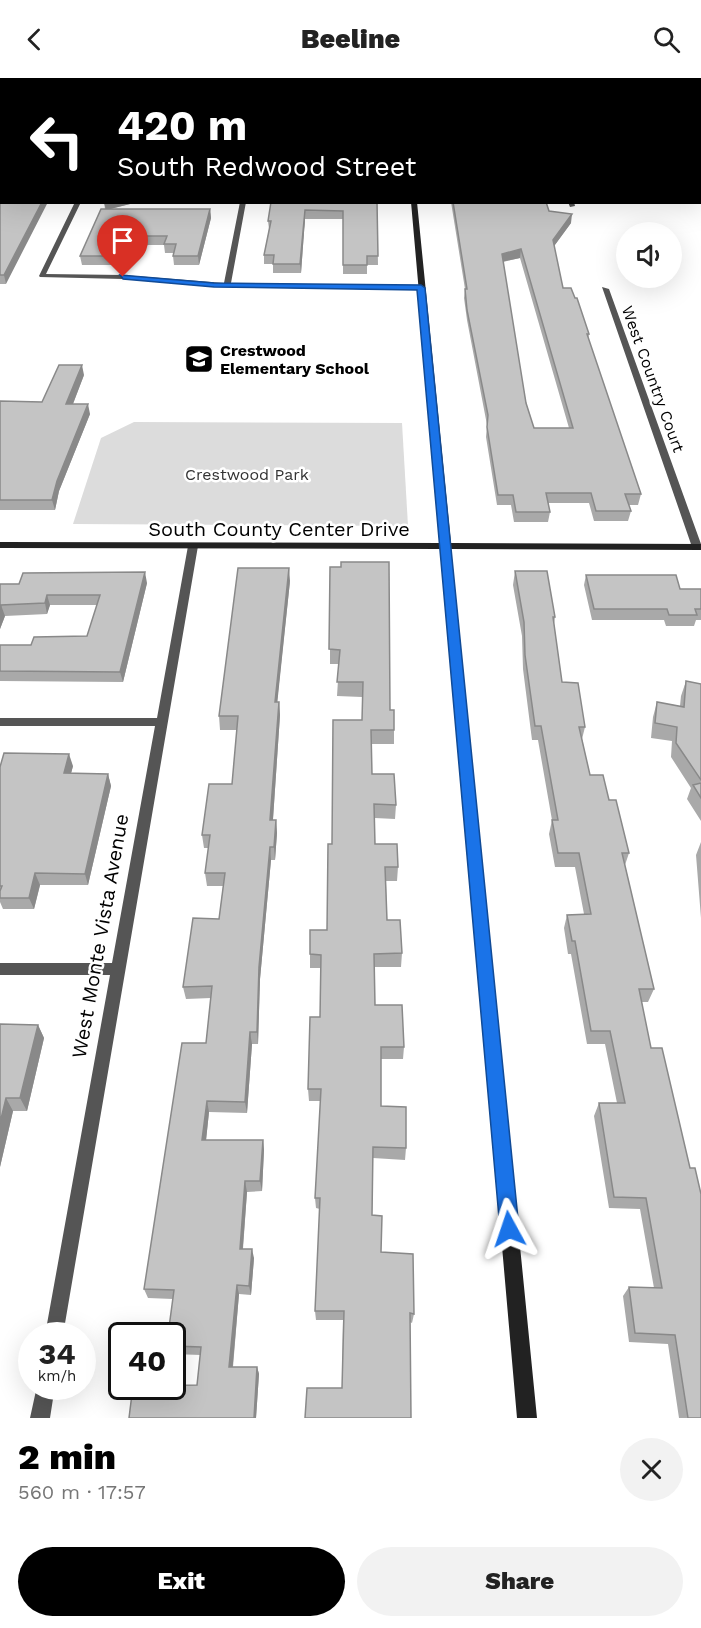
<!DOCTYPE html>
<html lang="en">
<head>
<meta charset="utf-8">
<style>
	:root { --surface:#fff; --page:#f2f2f2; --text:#222; --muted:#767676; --accent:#000 }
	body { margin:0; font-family:"Work Sans",sans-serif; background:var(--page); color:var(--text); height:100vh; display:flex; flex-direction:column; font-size:22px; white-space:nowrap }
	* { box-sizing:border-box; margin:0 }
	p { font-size:20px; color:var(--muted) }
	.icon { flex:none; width:33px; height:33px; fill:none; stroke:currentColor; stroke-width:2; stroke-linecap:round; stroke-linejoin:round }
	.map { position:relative; height:1340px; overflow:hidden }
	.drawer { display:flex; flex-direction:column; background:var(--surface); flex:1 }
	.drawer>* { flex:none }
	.top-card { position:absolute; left:0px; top:0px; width:702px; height:126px; box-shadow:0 6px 24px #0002; background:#000; color:#fff; overflow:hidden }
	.buttons { position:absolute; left:616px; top:144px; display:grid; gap:12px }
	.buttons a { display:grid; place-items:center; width:66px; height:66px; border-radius:50%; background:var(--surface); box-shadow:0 6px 24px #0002; font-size:30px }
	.speed { position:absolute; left:18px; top:1244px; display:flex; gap:12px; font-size:30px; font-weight:700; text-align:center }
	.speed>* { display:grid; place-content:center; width:78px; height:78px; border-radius:50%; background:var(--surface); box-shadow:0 6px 24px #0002; line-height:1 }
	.speed small { font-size:15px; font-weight:400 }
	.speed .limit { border:3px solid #111; border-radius:9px; background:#fff; color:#111 }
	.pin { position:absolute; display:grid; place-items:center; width:51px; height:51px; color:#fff; margin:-62px -26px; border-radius:50% 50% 50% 0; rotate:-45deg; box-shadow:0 0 6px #0007 }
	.pin .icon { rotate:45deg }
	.me { position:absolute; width:66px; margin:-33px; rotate:355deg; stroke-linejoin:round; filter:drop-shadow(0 0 4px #0008) }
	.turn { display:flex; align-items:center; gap:21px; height:126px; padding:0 18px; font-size:27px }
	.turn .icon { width:78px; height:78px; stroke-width:2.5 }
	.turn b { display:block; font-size:42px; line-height:51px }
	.round { display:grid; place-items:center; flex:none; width:63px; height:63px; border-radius:32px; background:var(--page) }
	.summary { display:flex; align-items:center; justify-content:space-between; height:102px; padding:0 18px }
	h1 { font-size:36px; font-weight:800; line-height:45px; color:var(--accent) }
	.primary-button { display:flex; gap:12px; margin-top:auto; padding:12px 18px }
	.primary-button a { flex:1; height:69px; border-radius:36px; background:var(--accent); color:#fff; font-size:24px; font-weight:800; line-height:69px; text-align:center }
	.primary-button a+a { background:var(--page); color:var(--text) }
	header { display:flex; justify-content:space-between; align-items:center; height:78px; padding:0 18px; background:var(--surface); font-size:27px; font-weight:800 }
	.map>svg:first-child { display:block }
</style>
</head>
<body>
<header><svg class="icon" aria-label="back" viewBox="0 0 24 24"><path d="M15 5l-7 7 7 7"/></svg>Beeline<svg class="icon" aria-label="search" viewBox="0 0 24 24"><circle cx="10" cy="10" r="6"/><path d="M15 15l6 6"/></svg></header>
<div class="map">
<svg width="701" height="1340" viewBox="0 0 701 1340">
	<rect width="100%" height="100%" fill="#fff"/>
	<!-- green -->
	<path fill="#dcdcdc" d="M134,344L402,345L408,448L73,446L101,360Z"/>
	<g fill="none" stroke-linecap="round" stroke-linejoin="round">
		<!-- street -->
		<path fill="#555" fill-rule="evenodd" d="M6,0H10L5,2Z
			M136,0H140V2H136Z
			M267,0H271L266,2Z
			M0,7H2L0,11Z
			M700,9H701V13H700Z
			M700,61H701V65H700Z
			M75,124H81L46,196L123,197L224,205L240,124H246L231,205L421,208L425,210L421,212L227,209L123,201L40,199L39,198Z
			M568,124H574L575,128L570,129Z
			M602,209L609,211L701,466L700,471L697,472L692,469Z
			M193,465L198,468L63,1257H45L110,897H0V885H112L155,648H0V640H157L188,468Z
			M37,1308H55L50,1340H30Z"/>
		<!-- secondary -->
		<path fill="#222" fill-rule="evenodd" d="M399,0H403V2H399Z
			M411,124H417L451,465L701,466V472L451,471L537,1340H517L441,471L0,470V464L441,465Z"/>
	</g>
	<!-- wall -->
	<path fill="#a9a9a9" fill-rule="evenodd" d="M2,35L6,206H0V37Z
		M104,124H138L110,131H210L211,140L199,187H174L173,178L174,175H165L164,167H124L121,176H116L112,187H82L80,178L105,131Z
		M271,124H377L378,187H367V196H343V141H305L301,195H273V186H264V177L269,151L268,143Z
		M451,124H546L549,133L571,145L554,168L563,210L575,220L589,256L588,262L641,416L638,427H629L631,433L628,443H594L589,425H548L550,434L548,444H514L511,427H497L486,359L487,347L467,242L464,220L465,211ZM520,180L569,350H534L526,325L503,184Z
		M84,297L73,326L90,336L59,413L55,432H0V323L42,324Z
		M330,489L390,632L394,652V666H371L372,696L396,727L395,741L375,740V766L398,789L397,803H386L387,842L402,875L401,889H374L375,927L404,969L403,981H381V1028L406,1070L405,1082L373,1080L372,1137L381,1174L414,1236L412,1245L410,1244L342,1310L343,1242H316L315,1233L320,1131L316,1130L315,1120L321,1023H309L308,1011L320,939V890H310V876L327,852L332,766L362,642V619L337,618L339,586H330Z
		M515,493L555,539L554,546L562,604L585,649L582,661L590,697L609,722L629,775L625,787L654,911L648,924H642L701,1340H679L668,1266L629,1264L623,1218L629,1209L654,1210L640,1131L609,1130L594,1038L599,1025H617L605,966H587L571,876H568L564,850L567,837L584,836L575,789H555L549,756L552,742L538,662H532L523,591L522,558L513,507Z
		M586,497L680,511H701V542H696L694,548H666L664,542H592L584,507Z
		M290,503L277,624H279L280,637L273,742H276L277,755L275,782H271L260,901L258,966H252L247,1035L209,1034L206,1062H263L264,1072L262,1113L247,1114L243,1171L254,1180L251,1217L239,1216L233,1289H257L259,1296L256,1340H129L197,1307L201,1277L172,1276L173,1221L148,1220L144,1211L206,965L211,920L186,921L183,909L219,841L223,808H207L205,795L209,770H204L202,757L232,706L237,652H220L219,638Z
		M147,505L123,604L0,603V567H31L87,558L97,527H50L47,536L5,538L0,551V506Z
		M686,603L701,606V743L687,721L691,710L671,679L672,663L651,660L653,639L657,624L680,628L681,618Z
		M73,688L71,695L108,696L111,708L88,807H40L34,831H3L0,824V689Z
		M701,764V840L696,777Z
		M0,946L38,947L44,960L27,1033H13L0,1089Z"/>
	<!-- shaded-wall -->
	<path fill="#898989" d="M505,0H518L513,2H505Z
		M42,124H48L6,206L4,197Z
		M104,124H138L106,132Z
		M210,131L211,140L199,187L198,178Z
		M305,132V141L301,195L300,186Z
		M572,136L571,145L552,171L553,162Z
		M123,158L124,167L121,176L120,167Z
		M114,167L116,176L112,187L110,178Z
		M521,171L520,180L501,184L502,176Z
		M82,287L84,297L69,336L66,326Z
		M88,326L90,336L59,413L55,432L52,422L57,403Z
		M289,490L290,503L276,637L275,624Z
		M145,494L147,505L123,604L120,594Z
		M47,517L50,527L47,536L45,525Z
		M1,527L5,538L0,551V531Z
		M279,624L280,637L272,755L270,742Z
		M69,676L73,688L68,707L64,695Z
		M108,696L111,708L88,807L85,796Z
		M276,742L277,755L275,782L274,769Z
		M270,769L271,782L260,901L258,966L257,954L259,889Z
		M35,795L40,807L34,831L29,820Z
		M38,947L44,960L27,1033L20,1020Z
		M250,954L252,966L247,1035L245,1024Z
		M6,1020L13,1033L0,1089V1045Z
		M207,1023L209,1034L205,1072L202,1062Z
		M263,1062L264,1072L262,1113L260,1103Z
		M245,1103L247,1114L242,1180L240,1171Z
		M252,1171L254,1180L251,1217L249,1208Z
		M237,1207L239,1216L232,1296L229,1289Z
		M257,1289L259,1296L256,1340H254Z"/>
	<!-- building -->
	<path fill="#c4c4c4" stroke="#898989" stroke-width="1.5" fill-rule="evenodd" d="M26,0H111L110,2H24Z
		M158,0H242V2H157Z
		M292,0H373V2H292Z
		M432,0H506L507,2H433Z
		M2,35V52H0V37Z
		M0,59H2V124H42L4,197H0Z
		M271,124H377L378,178H367V187H343V133L305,132L300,186H273L274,177H264L271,143H268Z
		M453,124H546L549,133L572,136L553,162L563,210H571L575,220H577L589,256H587L641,416H625L631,433H596L591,415H546L550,434H516L513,417H498L487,349L488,337L467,232L465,211H467ZM521,171L573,350H534L526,325L502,176Z
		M101,131H210L198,178H173L176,166H164L167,158H123L120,167H114L110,178H80Z
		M59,287H82L66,326H88L57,403L52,422H0V323L42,324Z
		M341,484H389L390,632H394V652H371L372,696H394L396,727L374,726L375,766H397L398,789H385L387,842H400L402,875L374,876L375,927H402L404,969H381V1028L406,1029V1070L373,1069L372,1137L382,1138L381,1174L413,1176L414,1236L410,1235L411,1340H305L307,1310H342L344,1233H315L320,1120H315L321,1011H308L310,939H320L321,877L310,876V852H327L328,766H332L333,642H362L363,604H337L340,572L329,571L330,489H341Z
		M238,490H289L275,624H279L270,742H276L274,769H270L259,889L257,954H250L245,1024L207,1023L202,1062H263L260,1103H245L240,1171H252L249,1208L237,1207L229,1289H257L254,1340H129L133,1308L197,1307L201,1269L172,1268V1257H168L174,1212L144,1211L182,965H206L212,908L183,909L193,840L219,841L225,795H205L210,757H202L209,706H232L238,638H219Z
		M515,493H547L555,539H553L562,604L578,605L585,649H579L590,697H603L609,722H616L629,775H622L654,911H639L651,970H662L690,1090H695L701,1116V1340H688L675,1257L635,1255L629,1209L662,1210L646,1120L614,1119L599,1025H625L610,953H591L575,863H572L567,837L591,836L579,775H558L552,742H558L541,648H535L525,577L524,544Z
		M145,494L120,594L0,593V567H31L34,559L87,558L100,517H47L45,525L1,527L0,531V506H19L23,495Z
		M586,497H676L680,511H701V531H695L697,537H669L667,531H594Z
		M686,603L701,606V702L676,665L677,649L655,645L657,624L684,629Z
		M4,675L69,676L64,695L108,696L85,796L35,795L29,820H0V813L2,808H0V689Z
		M701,705V720L693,707Z
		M0,946L38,947L20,1020H6L0,1045Z"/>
	<!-- route -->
	<path fill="#1a73e8" stroke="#114b97" stroke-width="1.5" d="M120,197L214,205L421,207L425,210L519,1151L516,1158L509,1161L503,1158L500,1151L417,212L214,209L123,201Z"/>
	<!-- icons -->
	<defs>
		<g id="school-square" transform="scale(1.5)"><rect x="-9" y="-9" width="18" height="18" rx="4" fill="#000" stroke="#fff"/><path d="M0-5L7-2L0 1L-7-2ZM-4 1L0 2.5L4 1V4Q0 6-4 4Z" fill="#fff"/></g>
	</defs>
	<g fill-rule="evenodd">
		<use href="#school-square" x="199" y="281"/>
	</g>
	<g text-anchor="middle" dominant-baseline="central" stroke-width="5" stroke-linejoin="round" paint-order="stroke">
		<!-- far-poi labels -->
		<g font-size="16" font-weight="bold" fill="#000" stroke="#fff" text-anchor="start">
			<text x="220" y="272">Crestwood<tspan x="220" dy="18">Elementary School</tspan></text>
		</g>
		<!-- far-street labels -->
		<g font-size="16" fill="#000" stroke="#fff">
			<text transform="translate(653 301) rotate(70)">West Country Court</text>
		</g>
		<!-- far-park labels -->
		<g font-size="16" fill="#333" stroke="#fff">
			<text x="247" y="396">Crestwood Park</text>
		</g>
		<!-- street labels -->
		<g font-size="20" fill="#000" stroke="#fff">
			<text x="279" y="451">South County Center Drive</text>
			<text transform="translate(100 858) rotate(-80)">West Monte Vista Avenue</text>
		</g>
	</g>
</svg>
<div class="buttons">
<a><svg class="icon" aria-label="sound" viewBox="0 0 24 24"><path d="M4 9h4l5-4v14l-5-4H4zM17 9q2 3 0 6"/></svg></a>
</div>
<div class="speed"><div>34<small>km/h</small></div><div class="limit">40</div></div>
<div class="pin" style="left:123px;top:199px;background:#d93025"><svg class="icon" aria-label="arrive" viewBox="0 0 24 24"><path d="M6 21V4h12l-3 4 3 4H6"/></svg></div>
<svg class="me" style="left:509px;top:1151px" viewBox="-20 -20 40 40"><path d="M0-17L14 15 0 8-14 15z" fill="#1a73e8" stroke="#fff" stroke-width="4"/></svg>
<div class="top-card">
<div class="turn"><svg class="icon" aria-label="left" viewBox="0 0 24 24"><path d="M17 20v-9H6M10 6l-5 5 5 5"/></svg><div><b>420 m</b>South Redwood Street</div></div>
</div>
</div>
<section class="drawer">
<div class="summary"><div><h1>2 min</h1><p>560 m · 17:57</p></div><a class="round"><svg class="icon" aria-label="close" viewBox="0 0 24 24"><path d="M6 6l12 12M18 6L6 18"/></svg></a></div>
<div class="primary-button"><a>Exit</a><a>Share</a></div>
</section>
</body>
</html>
